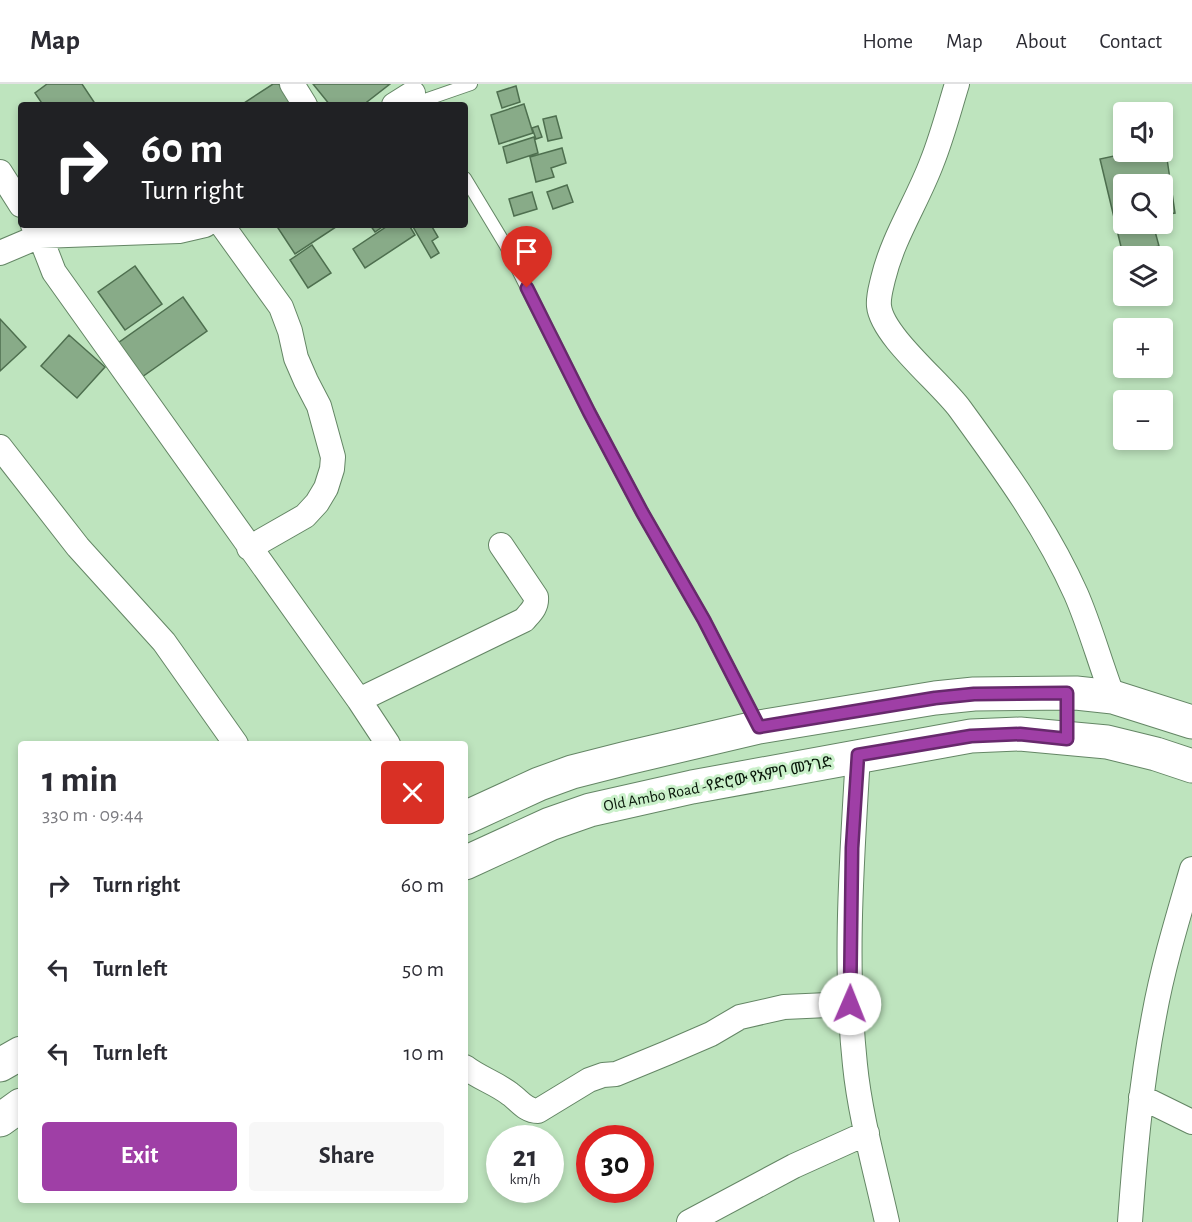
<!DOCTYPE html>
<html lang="en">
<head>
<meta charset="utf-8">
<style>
	:root { --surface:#fff; --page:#f7f7f7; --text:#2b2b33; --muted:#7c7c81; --line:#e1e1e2; --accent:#9f3fa6 }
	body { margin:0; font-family:"Alegreya Sans","Noto Sans Ethiopic",sans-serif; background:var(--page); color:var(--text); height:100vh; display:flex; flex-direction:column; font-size:22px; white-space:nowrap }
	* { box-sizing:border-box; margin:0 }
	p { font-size:20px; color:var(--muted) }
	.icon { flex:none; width:33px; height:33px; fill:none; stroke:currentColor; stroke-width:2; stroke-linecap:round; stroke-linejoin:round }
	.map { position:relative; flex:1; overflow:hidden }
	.drawer { position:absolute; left:18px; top:657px; width:450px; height:462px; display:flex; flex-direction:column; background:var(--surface); border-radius:6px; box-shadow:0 3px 9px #0003 }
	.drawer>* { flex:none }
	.hud { position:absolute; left:18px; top:18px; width:450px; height:126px; border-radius:6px; box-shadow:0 3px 9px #0003; background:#202124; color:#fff; overflow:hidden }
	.controls { position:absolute; left:1113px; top:18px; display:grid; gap:12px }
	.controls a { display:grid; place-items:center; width:60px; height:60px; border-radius:6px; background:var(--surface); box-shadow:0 3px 9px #0003; font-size:30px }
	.speed { position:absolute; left:486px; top:1041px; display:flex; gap:12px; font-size:30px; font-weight:700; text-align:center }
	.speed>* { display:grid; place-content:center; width:78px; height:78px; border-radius:50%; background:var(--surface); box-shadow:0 3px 9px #0003; line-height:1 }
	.speed small { font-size:15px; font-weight:400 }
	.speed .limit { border:9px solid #d22; background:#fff; color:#111 }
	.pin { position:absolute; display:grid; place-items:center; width:51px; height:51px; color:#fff; margin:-62px -26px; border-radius:50% 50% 50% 0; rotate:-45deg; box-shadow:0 0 6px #0007 }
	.pin .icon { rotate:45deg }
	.me { position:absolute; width:66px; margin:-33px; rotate:1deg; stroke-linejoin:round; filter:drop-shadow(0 0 4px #0008) }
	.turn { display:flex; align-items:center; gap:21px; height:126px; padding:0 24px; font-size:27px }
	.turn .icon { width:78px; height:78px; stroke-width:2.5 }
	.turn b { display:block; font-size:42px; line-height:51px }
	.round { display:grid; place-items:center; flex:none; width:63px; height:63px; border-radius:6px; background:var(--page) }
	.headline { display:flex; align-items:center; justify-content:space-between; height:102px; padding:0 24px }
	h1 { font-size:36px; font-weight:700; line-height:45px }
	.primary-button { display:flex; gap:12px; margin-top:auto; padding:12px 24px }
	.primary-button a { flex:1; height:69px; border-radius:6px; background:var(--accent); color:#fff; font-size:24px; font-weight:700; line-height:69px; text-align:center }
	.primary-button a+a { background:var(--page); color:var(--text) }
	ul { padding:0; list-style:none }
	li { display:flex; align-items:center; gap:18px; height:84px; padding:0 24px }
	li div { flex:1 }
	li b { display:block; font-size:22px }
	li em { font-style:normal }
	header { display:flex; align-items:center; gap:36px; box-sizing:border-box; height:84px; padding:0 30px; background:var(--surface); border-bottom:2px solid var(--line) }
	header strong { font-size:28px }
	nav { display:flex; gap:33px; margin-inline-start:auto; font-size:21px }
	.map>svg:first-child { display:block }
</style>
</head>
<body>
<header>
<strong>Map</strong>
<nav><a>Home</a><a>Map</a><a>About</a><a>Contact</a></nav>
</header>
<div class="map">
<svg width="1192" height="1138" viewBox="0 0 1192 1138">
	<rect width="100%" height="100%" fill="#bee4be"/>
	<!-- building -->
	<path fill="#88ab88" stroke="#4e6f4f" stroke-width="1.5" d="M47,0H82L96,21H43L35,9Z
		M273,0H279L292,21H241Z
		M313,0H390L363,21H330Z
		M516,2L520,18L502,24L497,8Z
		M524,20L533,49L499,60L491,31Z
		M556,32L562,54L548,57L543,35Z
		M1120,40H1124V68H1162V41L1175,129L1162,131V100H1124V140H1153L1159,162L1123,171L1100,75L1119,71Z
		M538,42L542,53L536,55L532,44Z
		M534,53L538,69L507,79L503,63Z
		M562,64L566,79L551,84L554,93L536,98L530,73Z
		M567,101L573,118L553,125L547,108Z
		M532,108L537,125L514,132L509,115Z
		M276,141H339L295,170Z
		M370,141H385L375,148Z
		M389,141H409L415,151L365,184L353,165Z
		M412,141H431L438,153L432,157L439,169L431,174Z
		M312,161L331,189L308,204L290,176Z
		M135,182L162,220L125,246L98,208Z
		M183,213L207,247L142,293L118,259Z
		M0,235L26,263L0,287Z
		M69,251L105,283L77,314L41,282Z"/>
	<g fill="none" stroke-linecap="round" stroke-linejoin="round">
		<!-- lane casing -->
		<g stroke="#648665" stroke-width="14">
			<path id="lane" d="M419,18L471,0
				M465,94L506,162L589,328L642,428L704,536L759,643"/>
		</g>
		<!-- street casing -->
		<g stroke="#648665" stroke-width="26">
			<path id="street" d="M292,0L305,21
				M957,0C949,26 942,53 932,78C917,118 893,153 883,195C881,204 878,213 879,222C882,252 941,299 960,325C1003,384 1046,443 1076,510C1090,542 1100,579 1113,613
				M394,21L413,9
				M0,88L21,121
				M33,141L40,152L54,188L359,616L388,660
				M222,141L281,223L290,247L296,274L306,297L319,322L333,373L332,385L326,404L317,419L305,432L249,464
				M0,169L40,152L179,147L205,141
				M0,363L78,463L164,558L236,660
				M359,616L524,536C531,528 537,523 536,513L501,461
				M858,671C852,774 844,878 855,981C860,1032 876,1088 887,1138
				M465,983C479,994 496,999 510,1010C519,1016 525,1027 538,1027L589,996L603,991L616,990L667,969L711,950L740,933L784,923L850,920
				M1141,1013L1192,1038
				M689,1138L794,1082L867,1049
				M1130,1138C1135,1069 1141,1000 1154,932C1163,882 1178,833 1192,785"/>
		</g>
		<!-- primary casing -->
		<g stroke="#648665" stroke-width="35">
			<path id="primary" d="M465,734L539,700L572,688L627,674L759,643L935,614L974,610L1076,609L1113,613L1192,638
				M465,779L550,740L590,726L692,703L971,652L1020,650L1107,658L1156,670L1192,682
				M0,981L21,969
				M0,1036L21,1021"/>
		</g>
		<!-- lane -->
		<use href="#lane" stroke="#fff" stroke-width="12"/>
		<!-- street -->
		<use href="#street" stroke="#fff" stroke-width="24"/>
		<!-- primary -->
		<use href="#primary" stroke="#fff" stroke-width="33"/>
	</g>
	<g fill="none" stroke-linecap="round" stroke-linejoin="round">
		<!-- route casing -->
		<g stroke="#67296c" stroke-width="15">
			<path id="route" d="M527,204L589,328L642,428L704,536L759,643L935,614L974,610L1067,609V655L1020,650L971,652L858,671L852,764L850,920"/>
		</g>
		<!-- route -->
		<use href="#route" stroke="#9f3fa6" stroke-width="10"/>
	</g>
	<g text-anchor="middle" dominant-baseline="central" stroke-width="6" stroke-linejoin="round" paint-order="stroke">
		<!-- street labels -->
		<g font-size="16" fill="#081609" stroke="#cbf1cb">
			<text transform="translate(718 700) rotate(-11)">Old Ambo Road -የድሮው የአምቦ መንገድ</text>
		</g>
	</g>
</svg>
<div class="controls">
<a><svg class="icon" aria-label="sound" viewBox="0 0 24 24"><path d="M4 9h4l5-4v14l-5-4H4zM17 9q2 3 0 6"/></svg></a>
<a><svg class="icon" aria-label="search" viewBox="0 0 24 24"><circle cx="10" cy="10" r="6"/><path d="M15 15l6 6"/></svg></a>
<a><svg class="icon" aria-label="layers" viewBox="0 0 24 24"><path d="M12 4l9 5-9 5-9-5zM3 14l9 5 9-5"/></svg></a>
<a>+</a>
<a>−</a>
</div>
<div class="speed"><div>21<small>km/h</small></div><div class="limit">30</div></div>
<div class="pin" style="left:527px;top:204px;background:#d93025"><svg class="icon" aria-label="arrive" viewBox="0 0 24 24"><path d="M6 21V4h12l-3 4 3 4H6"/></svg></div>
<svg class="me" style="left:850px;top:920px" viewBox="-20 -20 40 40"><circle r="19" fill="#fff"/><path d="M0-13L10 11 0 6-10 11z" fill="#9f3fa6"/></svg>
<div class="hud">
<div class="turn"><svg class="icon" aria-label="right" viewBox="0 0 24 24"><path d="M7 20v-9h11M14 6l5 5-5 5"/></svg><div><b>60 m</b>Turn right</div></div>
</div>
<section class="drawer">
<div class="headline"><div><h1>1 min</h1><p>330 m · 09:44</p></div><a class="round" style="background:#d93025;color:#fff"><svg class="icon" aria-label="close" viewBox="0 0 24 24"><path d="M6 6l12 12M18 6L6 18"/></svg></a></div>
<ul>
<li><svg class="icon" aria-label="right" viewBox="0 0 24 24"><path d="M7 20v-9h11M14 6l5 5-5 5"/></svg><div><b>Turn right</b></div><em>60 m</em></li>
<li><svg class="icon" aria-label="left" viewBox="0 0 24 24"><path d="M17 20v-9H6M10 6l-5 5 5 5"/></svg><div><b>Turn left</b></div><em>50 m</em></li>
<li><svg class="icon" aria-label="left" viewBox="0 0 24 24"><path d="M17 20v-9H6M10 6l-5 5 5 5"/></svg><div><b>Turn left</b></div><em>10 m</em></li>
</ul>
<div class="primary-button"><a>Exit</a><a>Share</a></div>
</section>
</div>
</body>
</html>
